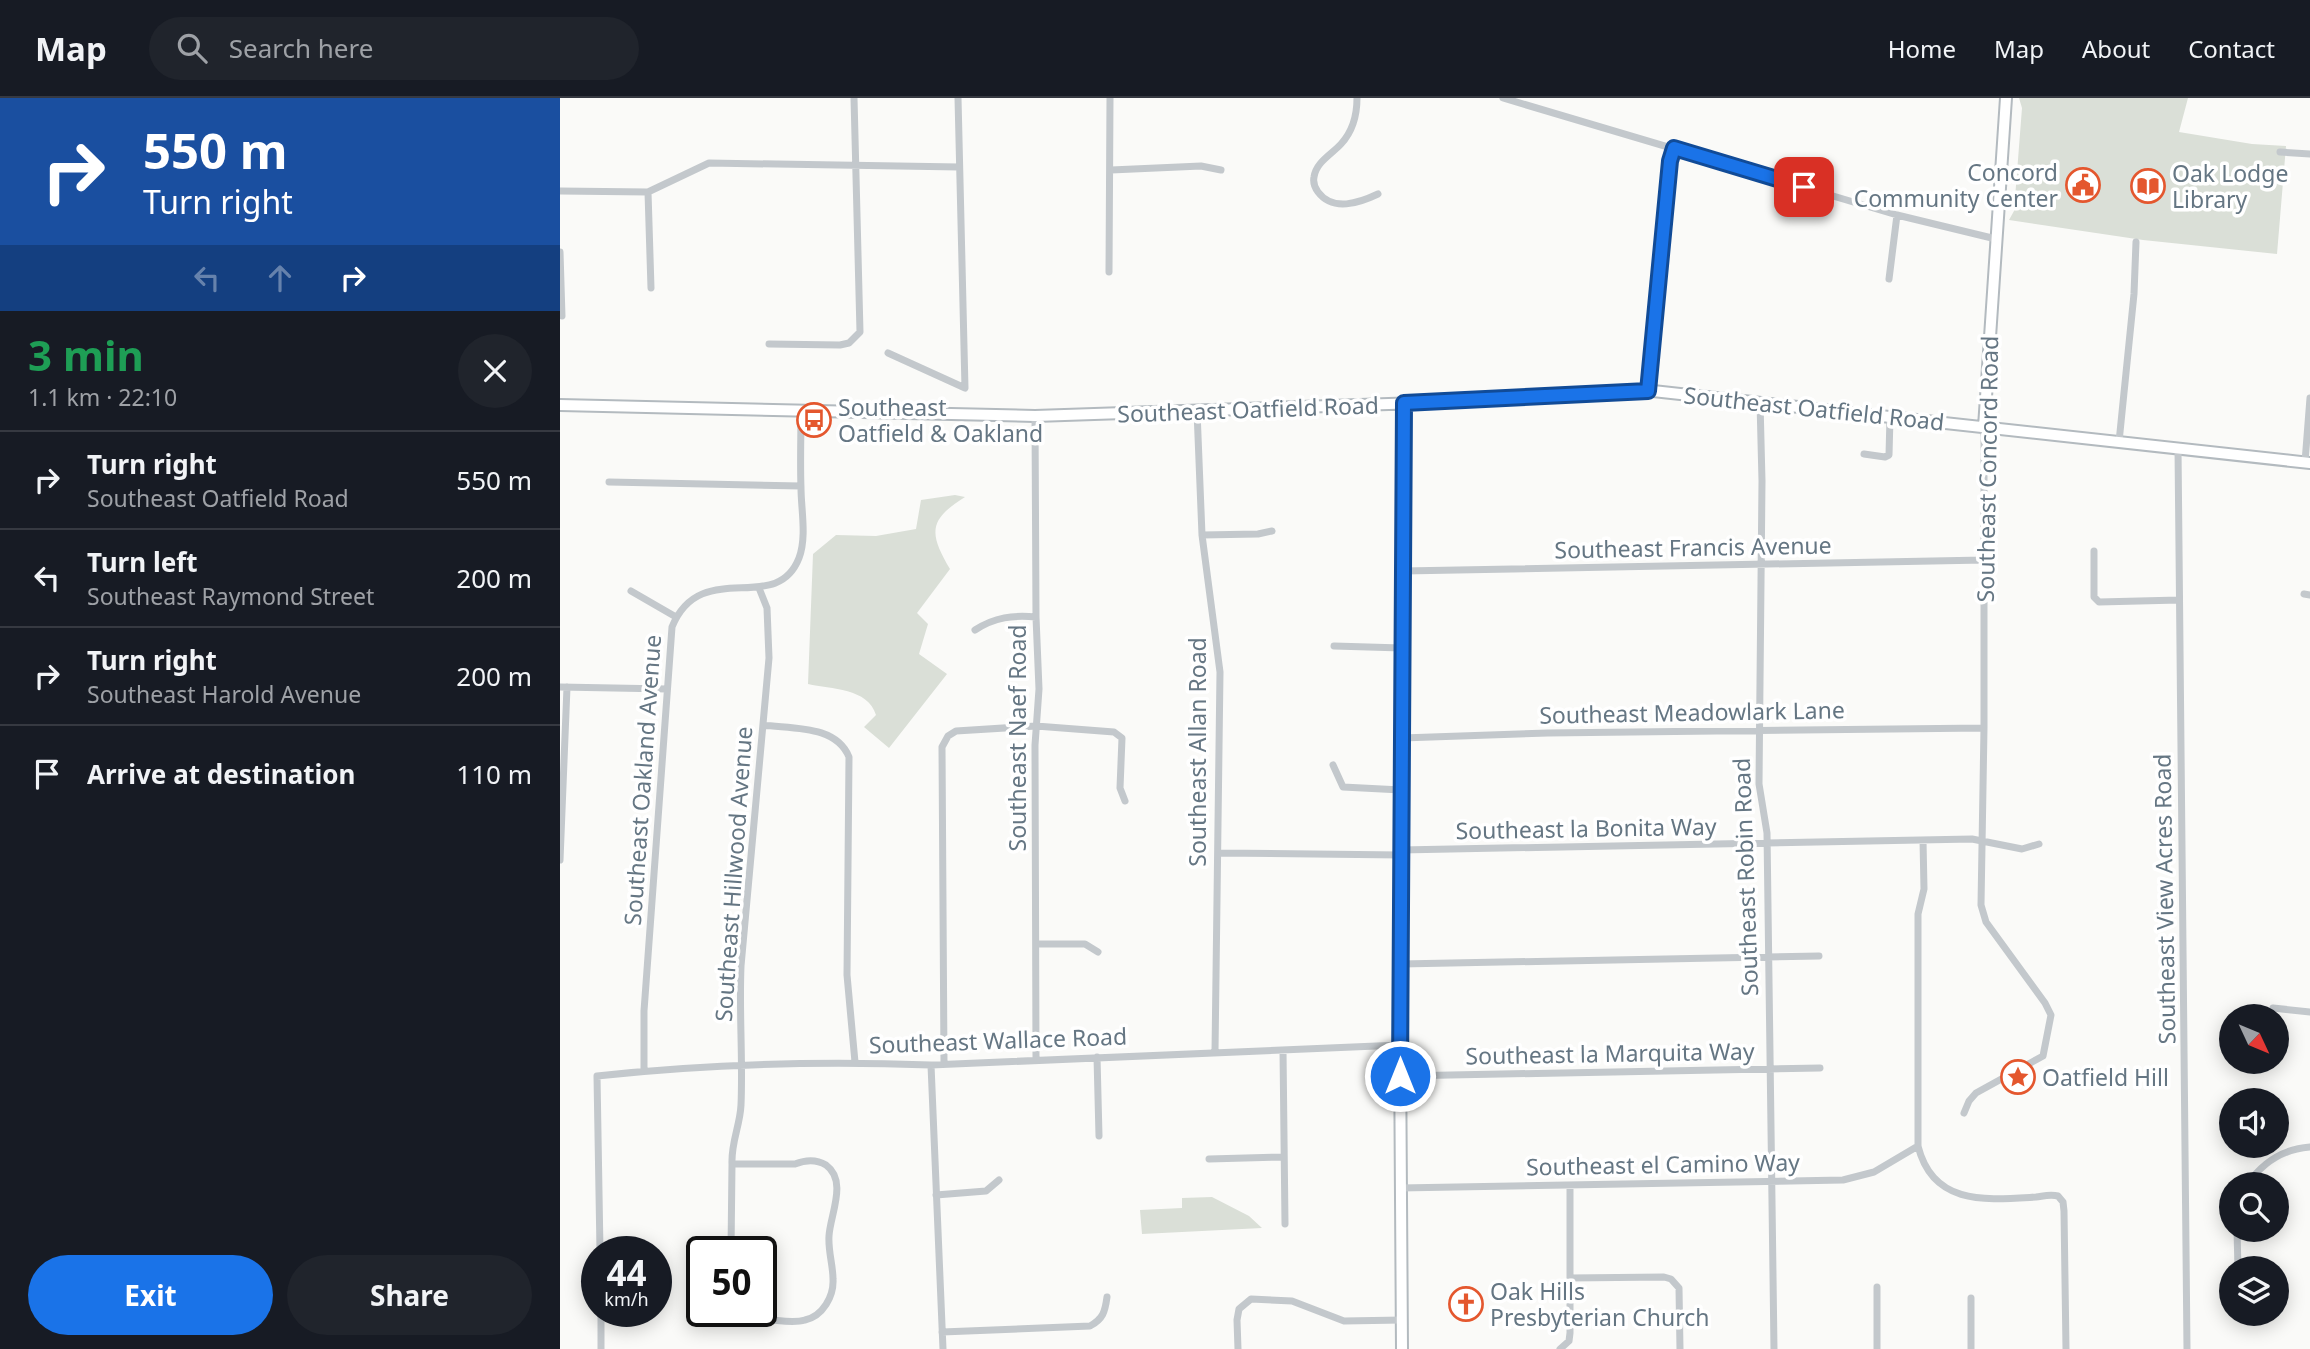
<!DOCTYPE html>
<html lang="en">
<head>
<meta charset="utf-8">
<style>
	:root { --surface:#171b24; --page:#20242c; --text:#f1f3f6; --muted:#9ea1a6; --line:#363941; --accent:#1a73e8 }
	body { margin:0; font-family:"Noto Sans",sans-serif; background:var(--page); color:var(--text); height:100vh; display:flex; flex-direction:column; font-size:26px; white-space:nowrap }
	* { box-sizing:border-box; margin:0 }
	p { font-size:23px; color:var(--muted) }
	.icon { flex:none; width:38px; height:38px; fill:none; stroke:currentColor; stroke-width:2; stroke-linecap:round; stroke-linejoin:round }
	.map { position:relative; flex:1; overflow:hidden }
	.panel { display:flex; flex-direction:column; background:var(--surface); width:560px }
	.panel>* { flex:none }
	.top-card { background:#1a4fa0; color:#fff; overflow:hidden }
	.needle { width:46px; rotate:134deg }
	.fabs { position:absolute; left:1659px; top:906px; display:grid; gap:14px }
	.fabs a { display:grid; place-items:center; width:70px; height:70px; border-radius:50%; background:var(--surface); box-shadow:0 4px 18px #0003; font-size:35px }
	.speed { position:absolute; left:21px; top:1138px; display:flex; gap:14px; font-size:35px; font-weight:700; text-align:center }
	.speed>* { display:grid; place-content:center; width:91px; height:91px; border-radius:50%; background:var(--surface); box-shadow:0 4px 18px #0003; line-height:1 }
	.speed small { font-size:18px; font-weight:400 }
	.speed .limit { border:4px solid #111; border-radius:10px; background:#fff; color:#111 }
	.pin { position:absolute; display:grid; place-items:center; width:60px; height:60px; color:#fff; margin:-30px; border-radius:14px; box-shadow:0 4px 10px #0006 }
	.me { position:absolute; width:77px; margin:-38px; rotate:0deg; stroke-linejoin:round; filter:drop-shadow(0 0 5px #0008) }
	.turn { display:flex; align-items:center; gap:24px; height:147px; padding:0 28px; font-size:32px }
	.turn .icon { width:91px; height:91px; stroke-width:2.5 }
	.turn b { display:block; font-size:49px; line-height:60px }
	.lanes { display:flex; align-items:center; height:66px; padding:0 28px; background:#0003; justify-content:center; gap:35px; direction:ltr }
	.lanes .off { opacity:.35 }
	.round { display:grid; place-items:center; flex:none; width:74px; height:74px; border-radius:37px; background:var(--page) }
	.head { display:flex; align-items:center; justify-content:space-between; height:119px; padding:0 28px }
	h1 { font-size:42px; font-weight:700; line-height:52px; color:#1e9e55 }
	.button { display:flex; gap:14px; margin-top:auto; padding:14px 28px }
	.button a { flex:1; height:80px; border-radius:42px; background:var(--accent); color:#fff; font-size:28px; font-weight:700; line-height:80px; text-align:center }
	.button a+a { background:var(--page); color:var(--text) }
	ul { padding:0; list-style:none }
	li { display:flex; align-items:center; gap:21px; height:98px; padding:0 28px; border-top:2px solid var(--line) }
	li div { flex:1 }
	li b { display:block; font-size:26px }
	li em { font-style:normal }
	header { display:flex; align-items:center; gap:42px; box-sizing:border-box; height:98px; padding:0 35px; background:var(--surface); border-bottom:2px solid var(--line) }
	header strong { font-size:33px }
	nav { display:flex; gap:38px; margin-inline-start:auto; font-size:24px }
	.search { width:490px; height:63px; background:var(--page); display:flex; align-items:center; gap:18px; box-sizing:border-box; padding:0 24px; border-radius:38px; color:var(--muted); font-size:26px }
	main { display:flex; flex:1; min-height:0 }
	.map>svg:first-child { display:block }
</style>
</head>
<body>
<header>
<strong>Map</strong>
<div class="search"><svg class="icon" aria-label="search" viewBox="0 0 24 24"><circle cx="10" cy="10" r="6"/><path d="M15 15l6 6"/></svg>Search here</div>
<nav><a>Home</a><a>Map</a><a>About</a><a>Contact</a></nav>
</header>
<main>
<section class="panel">
<div class="top-card">
<div class="turn"><svg class="icon" aria-label="right" viewBox="0 0 24 24"><path d="M7 20v-9h11M14 6l5 5-5 5"/></svg><div><b>550 m</b>Turn right</div></div>
<div class="lanes"><svg class="icon off" aria-label="left" viewBox="0 0 24 24"><path d="M17 20v-9H6M10 6l-5 5 5 5"/></svg><svg class="icon off" aria-label="ahead" viewBox="0 0 24 24"><path d="M12 20V5M6 11l6-6 6 6"/></svg><svg class="icon" aria-label="right" viewBox="0 0 24 24"><path d="M7 20v-9h11M14 6l5 5-5 5"/></svg></div>
</div>
<div class="head"><div><h1>3 min</h1><p>1.1 km · 22:10</p></div><a class="round"><svg class="icon" aria-label="close" viewBox="0 0 24 24"><path d="M6 6l12 12M18 6L6 18"/></svg></a></div>
<ul>
<li><svg class="icon" aria-label="right" viewBox="0 0 24 24"><path d="M7 20v-9h11M14 6l5 5-5 5"/></svg><div><b>Turn right</b><p>Southeast Oatfield Road</p></div><em>550 m</em></li>
<li><svg class="icon" aria-label="left" viewBox="0 0 24 24"><path d="M17 20v-9H6M10 6l-5 5 5 5"/></svg><div><b>Turn left</b><p>Southeast Raymond Street</p></div><em>200 m</em></li>
<li><svg class="icon" aria-label="right" viewBox="0 0 24 24"><path d="M7 20v-9h11M14 6l5 5-5 5"/></svg><div><b>Turn right</b><p>Southeast Harold Avenue</p></div><em>200 m</em></li>
<li><svg class="icon" aria-label="arrive" viewBox="0 0 24 24"><path d="M6 21V4h12l-3 4 3 4H6"/></svg><div><b>Arrive at destination</b></div><em>110 m</em></li>
</ul>
<div class="button"><a>Exit</a><a>Share</a></div>
</section>
<div class="map">
<svg width="1750" height="1251" viewBox="0 0 1750 1251">
	<rect width="100%" height="100%" fill="#fafaf8"/>
	<!-- green -->
	<path fill="#dadfd7" d="M1459,0H1628L1619,34L1692,46L1726,48L1717,156L1583,142L1449,122L1454,113L1462,10Z
		M395,397L405,399C368,422 369,435 390,471L357,515L368,526L359,556L387,576L329,650L304,629L316,617C308,590 271,591 248,586L253,456L276,437L316,438L356,431L361,402Z
		M652,1099L689,1118L702,1130L582,1136L580,1112L622,1110V1100Z"/>
	<g fill="none" stroke-linecap="round" stroke-linejoin="round">
		<!-- secondary casing -->
		<g stroke="#b3babf" stroke-width="14">
			<path id="secondary" d="M0,307L475,318L888,304L1023,295L1093,293L1750,365
				M1424,329L1446,0
				M842,1251L840,947L843,305"/>
		</g>
		<!-- street -->
		<path stroke="#c3c8cc" stroke-width="7" d="M797,0C797,17 793,33 781,46C772,56 756,64 754,79C753,84 755,90 758,94C773,114 799,105 818,96
			M943,0L1337,117L1436,141
			M1720,54L1750,56
			M551,72L641,68L661,72
			M0,93L88,94L149,65L399,69
			M88,94L91,190
			M0,154L2,218
			M549,174L550,0
			M1329,181L1337,117
			M209,246L280,247L289,245L300,234L294,0
			M328,255L405,290L398,0
			M1088,293L1110,63L1114,50
			M1200,304L1202,383L1199,686L1207,735L1214,1251
			M637,313L642,437L660,574L655,954
			M475,318L476,519L479,591L475,647L476,962
			M1559,344L1574,196L1576,144
			M1618,350L1627,1251
			M1304,356L1325,359L1329,357L1330,319
			M1745,364L1750,300
			M49,384L241,388
			M642,437L698,436L712,433
			M1534,453V499L1539,504L1619,502
			M843,473L1424,462
			M71,493L116,519
			M1744,496L1750,497
			M415,532C435,519 453,517 476,519
			M774,548L842,550
			M0,589L107,591
			M203,627C233,631 276,627 289,659L287,877L295,964
			M842,640L988,635L1424,630
			M773,667L783,689L841,692
			M1363,742L1364,791L1358,816V1048C1373,1108 1426,1102 1476,1099C1484,1098 1490,1096 1498,1098L1503,1104L1504,1113L1506,1251
			M841,752L1412,741L1462,751L1479,746
			M658,755L841,757
			M0,762L7,589
			M476,846H525L538,854
			M841,866L1259,858
			M1713,910L1750,914
			M723,952L725,1126
			M537,959L539,1038
			M384,966L382,649L388,638L396,633L476,628L554,634L562,640L560,690L565,703
			M371,967L383,1251
			M84,973V913L112,529C141,458 216,519 239,460C247,439 241,411 241,390C240,364 241,339 241,314
			M840,978L1260,970
			M1404,1015L1409,1003L1416,995L1483,958L1491,917L1485,905L1426,824L1421,807L1424,630V329
			M649,1061L723,1059
			M172,1066C171,1044 180,1028 181,1007C183,961 179,915 181,868L209,560L207,510L199,490
			M1687,1087C1702,1065 1723,1051 1750,1049
			M840,1090L1283,1082L1314,1074L1358,1048
			M376,1097L426,1093L439,1082
			M1677,1132L1678,1171
			M40,1153L37,978C147,966 260,963 371,967L840,947
			M1010,1180L1104,1179L1111,1181L1119,1190L1120,1251
			M1317,1189V1251
			M1411,1200V1251
			M41,1213V1251
			M167,1213C179,1225 197,1222 213,1222C223,1223 235,1225 245,1222C263,1218 274,1198 273,1181C273,1167 268,1153 269,1138C270,1117 288,1083 266,1067C256,1061 245,1062 235,1066H172L171,1153
			M382,1234L530,1228C543,1221 545,1214 547,1199
			M678,1251L677,1222L679,1211L691,1201L732,1203L784,1223L842,1222
			M1000,1251L1009,1243L1010,1235V1087"/>
		<!-- secondary -->
		<use href="#secondary" stroke="#fff" stroke-width="10"/>
	</g>
	<g fill="none" stroke-linecap="round" stroke-linejoin="round">
		<!-- route casing -->
		<g stroke="#114b97" stroke-width="18">
			<path id="route" d="M840,978L844,305L1088,293L1110,63L1114,50L1244,89"/>
		</g>
		<!-- route -->
		<use href="#route" stroke="#1a73e8" stroke-width="12"/>
	</g>
	<!-- icons -->
	<defs>
		<g id="civic-ring" transform="scale(1.75)"><circle r="9.5" fill="#fff" stroke="#e4572e" stroke-width="1.5"/><path d="M-.6-6.5H3V-4.5H.6V-3L4-1V1h2V6H-6V1h2V-1L-.6-3ZM-1.2 2.5V6h2.4V2.5Z" fill="#e4572e"/></g>
		<g id="library-ring" transform="scale(1.75)"><circle r="9.5" fill="#fff" stroke="#e4572e" stroke-width="1.5"/><path d="M-6-4Q-3-5.5-.7-3.5V5Q-3 3-6 4ZM6-4Q3-5.5 .7-3.5V5Q3 3 6 4Z" fill="#e4572e"/></g>
		<g id="bus-ring" transform="scale(1.75)"><circle r="9.5" fill="#fff" stroke="#e4572e" stroke-width="1.5"/><path d="M-5-6H5V4H4V6H2V4H-2V6H-4V4H-5ZM-3.5-4V0h7V-4ZM-3.5 1.2v1.5H-2V1.2ZM2 1.2v1.5H3.5V1.2Z" fill="#e4572e"/></g>
		<g id="sight-ring" transform="scale(1.75)"><circle r="9.5" fill="#fff" stroke="#e4572e" stroke-width="1.5"/><path d="M0-6L1.8-2.2L6-1.7L2.9 1.2L3.7 5.4L0 3.3L-3.7 5.4L-2.9 1.2L-6-1.7L-1.8-2.2Z" fill="#e4572e"/></g>
		<g id="church-ring" transform="scale(1.75)"><circle r="9.5" fill="#fff" stroke="#e4572e" stroke-width="1.5"/><path d="M-1.2-6h2.4v3.5h3.3v2.4h-3.3V6h-2.4V-.1h-3.3v-2.4h3.3Z" fill="#e4572e"/></g>
	</defs>
	<g fill-rule="evenodd">
		<use href="#civic-ring" x="1523" y="87"/>
		<use href="#library-ring" x="1588" y="88"/>
		<use href="#bus-ring" x="254" y="322"/>
		<use href="#sight-ring" x="1458" y="979"/>
		<use href="#church-ring" x="906" y="1206"/>
	</g>
	<g text-anchor="middle" dominant-baseline="central" stroke-width="7" stroke-linejoin="round" paint-order="stroke">
		<!-- poi labels -->
		<g font-size="23" fill="#657683" stroke="#fff" text-anchor="start">
			<text x="1498" y="74" text-anchor="end">Concord<tspan x="1498" dy="26">Community Center</tspan></text>
			<text x="1612" y="75">Oak Lodge<tspan x="1612" dy="26">Library</tspan></text>
			<text x="278" y="309">Southeast<tspan x="278" dy="26">Oatfield &amp; Oakland</tspan></text>
			<text x="1482" y="979">Oatfield Hill</text>
			<text x="930" y="1193">Oak Hills<tspan x="930" dy="26">Presbyterian Church</tspan></text>
		</g>
		<!-- street labels -->
		<g font-size="23" fill="#657683" stroke="#fff">
			<text transform="translate(1254 310) rotate(6)">Southeast Oatfield Road</text>
			<text transform="translate(688 311) rotate(-2)">Southeast Oatfield Road</text>
			<text transform="translate(1427 371) rotate(-89)">Southeast Concord Road</text>
			<text transform="translate(1133 449) rotate(-1)">Southeast Francis Avenue</text>
			<text transform="translate(1132 614) rotate(-1)">Southeast Meadowlark Lane</text>
			<text transform="translate(457 640) rotate(-90)">Southeast Naef Road</text>
			<text transform="translate(637 654) rotate(-90)">Southeast Allan Road</text>
			<text transform="translate(82 682) rotate(-86)">Southeast Oakland Avenue</text>
			<text transform="translate(1026 730) rotate(-1)">Southeast la Bonita Way</text>
			<text transform="translate(173 776) rotate(-86)">Southeast Hillwood Avenue</text>
			<text transform="translate(1185 779) rotate(-92)">Southeast Robin Road</text>
			<text transform="translate(1604 801) rotate(-91)">Southeast View Acres Road</text>
			<text transform="translate(438 942) rotate(-2)">Southeast Wallace Road</text>
			<text transform="translate(1050 955) rotate(-1)">Southeast la Marquita Way</text>
			<text transform="translate(1103 1066) rotate(-1)">Southeast el Camino Way</text>
		</g>
	</g>
</svg>
<div class="fabs">
<a><svg class="needle" viewBox="-14 -14 28 28"><path d="M0-13l5 13h-10z" fill="#e53935"/><path d="M0 13l5-13h-10z" fill="#9ea1a6"/></svg></a>
<a><svg class="icon" aria-label="sound" viewBox="0 0 24 24"><path d="M4 9h4l5-4v14l-5-4H4zM17 9q2 3 0 6"/></svg></a>
<a><svg class="icon" aria-label="search" viewBox="0 0 24 24"><circle cx="10" cy="10" r="6"/><path d="M15 15l6 6"/></svg></a>
<a><svg class="icon" aria-label="layers" viewBox="0 0 24 24"><path d="M12 4l9 5-9 5-9-5zM3 14l9 5 9-5"/></svg></a>
</div>
<div class="speed"><div>44<small>km/h</small></div><div class="limit">50</div></div>
<div class="pin" style="left:1244px;top:89px;background:#d93025"><svg class="icon" aria-label="arrive" viewBox="0 0 24 24"><path d="M6 21V4h12l-3 4 3 4H6"/></svg></div>
<svg class="me" style="left:840px;top:978px" viewBox="-20 -20 40 40"><circle r="17" fill="#1a73e8" stroke="#fff" stroke-width="3"/><path d="M0-11L8 9 0 5-8 9z" fill="#fff"/></svg>
</div>
</main>
</body>
</html>
